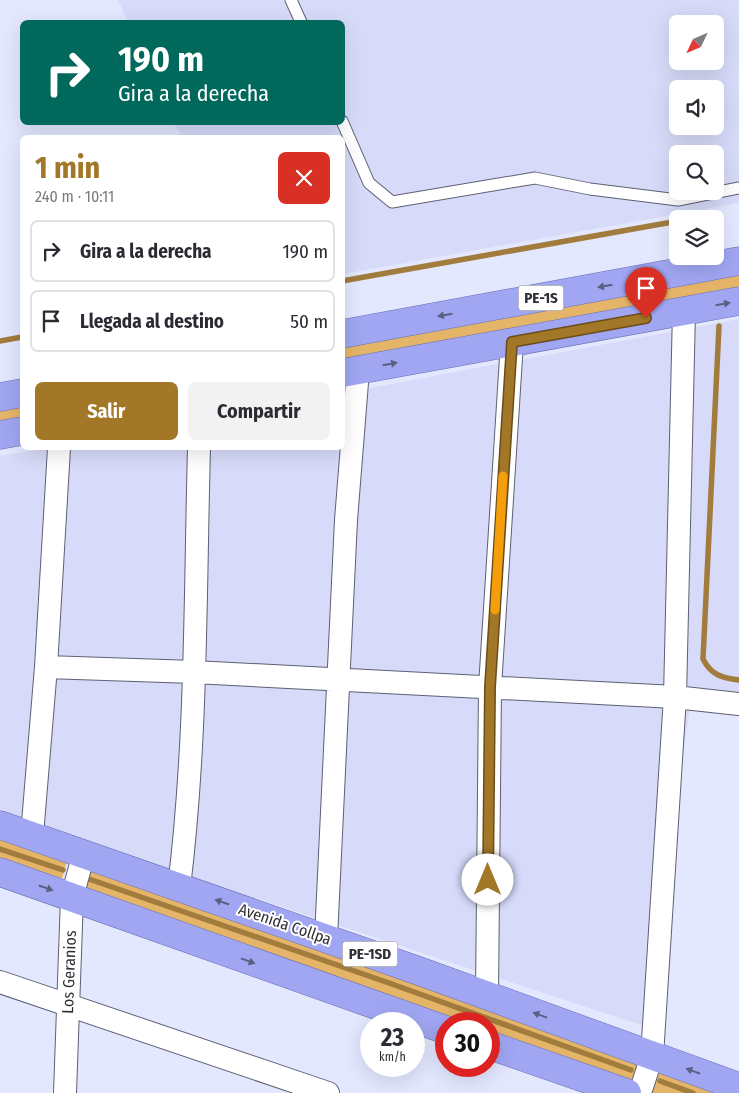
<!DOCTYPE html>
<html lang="es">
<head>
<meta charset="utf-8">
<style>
	:root { --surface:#fff; --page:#f2f2f3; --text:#2b2b33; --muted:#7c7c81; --line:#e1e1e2; --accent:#a37728 }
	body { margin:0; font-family:"Fira Sans Condensed",sans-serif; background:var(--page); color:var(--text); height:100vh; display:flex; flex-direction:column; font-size:19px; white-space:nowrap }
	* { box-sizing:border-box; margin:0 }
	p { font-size:16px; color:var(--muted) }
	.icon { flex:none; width:28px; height:28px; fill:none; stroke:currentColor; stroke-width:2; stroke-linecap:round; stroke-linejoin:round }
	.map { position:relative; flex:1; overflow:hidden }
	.sheet { position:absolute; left:20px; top:135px; width:325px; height:315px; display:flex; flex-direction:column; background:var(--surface); border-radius:8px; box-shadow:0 5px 20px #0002 }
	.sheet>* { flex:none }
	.hud { position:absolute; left:20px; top:20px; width:325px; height:105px; border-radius:8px; box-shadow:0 5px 20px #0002; background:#00695c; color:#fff; overflow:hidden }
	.needle { width:32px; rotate:226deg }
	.controls { position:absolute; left:669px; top:15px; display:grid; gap:10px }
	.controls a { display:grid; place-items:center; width:55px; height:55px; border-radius:8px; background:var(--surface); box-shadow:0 5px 20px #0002; font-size:25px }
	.speed { position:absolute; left:360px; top:1012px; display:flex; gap:10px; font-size:25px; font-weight:700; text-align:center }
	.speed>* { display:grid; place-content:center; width:65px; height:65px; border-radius:50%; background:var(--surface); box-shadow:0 5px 20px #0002; line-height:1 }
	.speed small { font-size:12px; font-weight:400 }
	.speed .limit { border:8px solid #d22; background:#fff; color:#111 }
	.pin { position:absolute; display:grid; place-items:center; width:42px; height:42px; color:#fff; margin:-51px -21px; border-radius:50% 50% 50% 0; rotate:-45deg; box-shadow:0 0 5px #0007 }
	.pin .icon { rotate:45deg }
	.me { position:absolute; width:55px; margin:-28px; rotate:0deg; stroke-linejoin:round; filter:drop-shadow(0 0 4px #0008) }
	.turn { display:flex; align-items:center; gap:18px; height:105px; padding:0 15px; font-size:22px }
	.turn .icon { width:65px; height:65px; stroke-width:2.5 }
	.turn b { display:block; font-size:35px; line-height:42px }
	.round { display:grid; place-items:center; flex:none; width:52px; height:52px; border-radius:8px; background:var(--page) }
	.overview { display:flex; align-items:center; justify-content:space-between; height:85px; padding:0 15px }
	h1 { font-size:30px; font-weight:700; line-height:38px; color:var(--accent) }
	.primary-button { display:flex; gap:10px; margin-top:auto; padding:10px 15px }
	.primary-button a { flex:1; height:58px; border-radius:8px; background:var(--accent); color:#fff; font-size:20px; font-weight:700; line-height:58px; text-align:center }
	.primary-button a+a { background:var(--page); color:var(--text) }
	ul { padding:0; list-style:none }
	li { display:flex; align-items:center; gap:15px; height:62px; margin:0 10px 8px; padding:0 5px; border:2px solid var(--line); border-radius:8px }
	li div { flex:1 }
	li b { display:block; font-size:19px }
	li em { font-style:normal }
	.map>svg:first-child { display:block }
</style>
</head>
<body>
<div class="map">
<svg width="739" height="1093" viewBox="0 0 739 1093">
	<rect width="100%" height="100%" fill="#e4e8ff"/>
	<!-- built -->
	<path fill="#d7dbf9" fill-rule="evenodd" d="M118,0H739V203L343,274L342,138L181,137L174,123L342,122V22H128ZM678,24H715V61H678ZM678,89H715V126H678ZM678,154H715V191H678Z
		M739,319V711L690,707L644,1026L0,814V456L48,448H342L343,393Z"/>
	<!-- green -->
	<path fill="#e4b468" d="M739,270V287L343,359V342Z
		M22,403V420L0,424V408Z
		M0,839L67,861L60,886L0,865Z
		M91,868L644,1060L634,1090L489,1038V1024H448L83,894Z
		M659,1066L736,1093H649Z"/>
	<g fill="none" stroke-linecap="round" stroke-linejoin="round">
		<!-- stream -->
		<path stroke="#a17c3c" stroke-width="5.5" d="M342,281L678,221
			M719,326L703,659C711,675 722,678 739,680
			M0,341L22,337
			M0,849L63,870
			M89,879L389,983L631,1070
			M660,1081L693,1093"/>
		<!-- service casing -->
		<g stroke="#5d6073" stroke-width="13">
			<path id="service" d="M291,0L301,22
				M342,121L369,183L392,202L535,178L590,189L678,200L739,188"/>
		</g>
		<!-- minor casing -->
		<g stroke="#5d6073" stroke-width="24">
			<path id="minor" d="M46,667L194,672L675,697L739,704
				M32,835L46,667L59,448
				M179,887C197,742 195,593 199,448
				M326,938L346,520L358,370
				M0,982L328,1093
				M487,996L490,687L512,342
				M65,1093L72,897L84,853
				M640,1093L652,1056L675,697L684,311"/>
		</g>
		<!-- trunk casing -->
		<g stroke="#686eaf" stroke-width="29">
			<path id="trunk" d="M342,334L739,261
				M342,373L739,301
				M0,397L22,393
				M0,435L22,431
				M0,825L419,971L739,1087
				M0,872L446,1030
				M489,1045L627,1093"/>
		</g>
		<!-- service -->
		<use href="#service" stroke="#fff" stroke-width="11"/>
		<!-- minor -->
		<use href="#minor" stroke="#fff" stroke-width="22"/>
		<!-- trunk -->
		<use href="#trunk" stroke="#a0a6f2" stroke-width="28"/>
	</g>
	<!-- one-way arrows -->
	<defs><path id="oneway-solid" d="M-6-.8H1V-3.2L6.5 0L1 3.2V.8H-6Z" transform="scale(1.25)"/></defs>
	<g fill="#5b5f82">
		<use href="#oneway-solid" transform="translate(605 286) rotate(170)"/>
		<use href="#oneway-solid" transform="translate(723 304) rotate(-10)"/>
		<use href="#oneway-solid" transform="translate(445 315) rotate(170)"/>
		<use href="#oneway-solid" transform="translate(390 364) rotate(-10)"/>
		<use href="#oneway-solid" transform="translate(46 888) rotate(19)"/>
		<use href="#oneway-solid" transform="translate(222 902) rotate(-161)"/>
		<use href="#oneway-solid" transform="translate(248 961) rotate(20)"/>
		<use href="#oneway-solid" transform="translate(540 1015) rotate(-160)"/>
		<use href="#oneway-solid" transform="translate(693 1071) rotate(-160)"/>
	</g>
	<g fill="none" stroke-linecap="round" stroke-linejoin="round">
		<!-- route casing -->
		<g stroke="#6a4d1a" stroke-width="12">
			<path id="route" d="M488,880L490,687L512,342L646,318"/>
		</g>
		<!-- route -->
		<use href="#route" stroke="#a37728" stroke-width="9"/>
		<!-- slow -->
		<path stroke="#f59e0b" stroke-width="9" d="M495,610L503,476"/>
	</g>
	<g text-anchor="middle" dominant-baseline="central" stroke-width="4" stroke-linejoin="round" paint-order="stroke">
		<!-- shield labels -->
		<g fill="#fff" stroke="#6c6d73" stroke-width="1">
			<rect x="518.5" y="285.5" width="45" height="25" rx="4"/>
			<rect x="342.5" y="941.5" width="55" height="25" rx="4"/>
		</g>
		<g font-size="15" font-weight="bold" fill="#2d2f37">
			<text x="541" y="298">PE-1S</text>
			<text x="370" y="954">PE-1SD</text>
		</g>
		<!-- street labels -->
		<g font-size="16" fill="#2d2f37" stroke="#fff">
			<text transform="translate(285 924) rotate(19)">Avenida Collpa</text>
			<text transform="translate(69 972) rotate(-88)">Los Geranios</text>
		</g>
	</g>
</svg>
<div class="controls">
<a><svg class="needle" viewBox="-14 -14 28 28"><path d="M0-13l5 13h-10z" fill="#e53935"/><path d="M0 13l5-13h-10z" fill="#7c7c81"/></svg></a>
<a><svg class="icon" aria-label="sound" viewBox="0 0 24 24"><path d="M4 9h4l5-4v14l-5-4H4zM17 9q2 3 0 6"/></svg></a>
<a><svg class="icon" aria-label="search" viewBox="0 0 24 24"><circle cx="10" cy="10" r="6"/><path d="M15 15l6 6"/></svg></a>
<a><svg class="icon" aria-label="layers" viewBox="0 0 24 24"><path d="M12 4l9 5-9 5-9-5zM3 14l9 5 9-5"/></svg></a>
</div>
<div class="speed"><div>23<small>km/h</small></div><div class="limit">30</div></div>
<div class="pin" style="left:646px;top:318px;background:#d93025"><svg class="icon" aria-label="arrive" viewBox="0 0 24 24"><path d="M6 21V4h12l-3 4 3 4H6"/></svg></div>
<svg class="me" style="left:488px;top:880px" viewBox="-20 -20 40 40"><circle r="19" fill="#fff"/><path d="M0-13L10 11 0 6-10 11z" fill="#a37728"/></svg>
<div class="hud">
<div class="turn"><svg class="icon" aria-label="right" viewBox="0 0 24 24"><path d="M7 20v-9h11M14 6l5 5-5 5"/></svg><div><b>190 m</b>Gira a la derecha</div></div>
</div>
<section class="sheet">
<div class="overview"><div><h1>1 min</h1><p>240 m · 10:11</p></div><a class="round" style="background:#d93025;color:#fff"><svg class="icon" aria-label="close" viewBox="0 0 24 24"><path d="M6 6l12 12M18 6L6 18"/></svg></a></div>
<ul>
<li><svg class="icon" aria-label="right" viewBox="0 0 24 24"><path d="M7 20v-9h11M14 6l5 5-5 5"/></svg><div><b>Gira a la derecha</b></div><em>190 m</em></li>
<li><svg class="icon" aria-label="arrive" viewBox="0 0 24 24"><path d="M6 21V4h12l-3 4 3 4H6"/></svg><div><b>Llegada al destino</b></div><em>50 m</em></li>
</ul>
<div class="primary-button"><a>Salir</a><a>Compartir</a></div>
</section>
</div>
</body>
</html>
